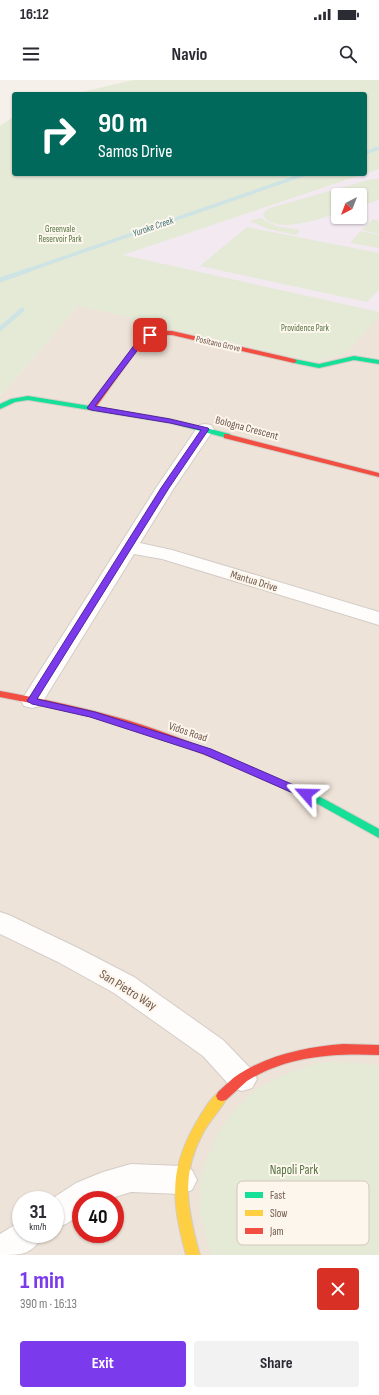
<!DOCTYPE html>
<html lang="en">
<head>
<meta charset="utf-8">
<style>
	:root { --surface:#fff; --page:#f2f2f3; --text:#2b2b33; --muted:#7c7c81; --accent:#7c3aed }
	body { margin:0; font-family:"Sofia Sans Condensed",sans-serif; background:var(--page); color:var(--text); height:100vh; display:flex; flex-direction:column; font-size:15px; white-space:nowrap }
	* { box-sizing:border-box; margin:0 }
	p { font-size:13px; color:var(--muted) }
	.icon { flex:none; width:22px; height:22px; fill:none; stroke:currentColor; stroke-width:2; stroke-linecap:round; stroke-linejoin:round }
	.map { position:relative; height:1175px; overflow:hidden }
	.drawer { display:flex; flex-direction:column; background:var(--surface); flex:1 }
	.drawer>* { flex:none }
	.top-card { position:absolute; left:12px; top:12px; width:355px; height:84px; border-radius:4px; box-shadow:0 1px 3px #0004; background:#00695c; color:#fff; overflow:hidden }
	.needle { width:26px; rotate:222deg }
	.controls { position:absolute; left:331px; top:108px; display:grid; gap:8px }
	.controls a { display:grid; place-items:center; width:36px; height:36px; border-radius:4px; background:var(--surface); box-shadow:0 1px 3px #0004; font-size:20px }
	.speed { position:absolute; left:12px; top:1111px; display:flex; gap:8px; font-size:20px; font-weight:700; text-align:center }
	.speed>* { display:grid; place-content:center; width:52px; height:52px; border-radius:50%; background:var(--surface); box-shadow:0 1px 3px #0004; line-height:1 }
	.speed small { font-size:10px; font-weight:400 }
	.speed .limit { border:6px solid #d22; background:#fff; color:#111 }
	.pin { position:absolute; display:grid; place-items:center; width:34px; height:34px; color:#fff; margin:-17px; border-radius:8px; box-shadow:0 2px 6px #0006 }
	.me { position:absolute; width:44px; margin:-22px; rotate:295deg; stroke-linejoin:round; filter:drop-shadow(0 0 3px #0008) }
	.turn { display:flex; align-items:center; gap:14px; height:84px; padding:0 20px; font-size:18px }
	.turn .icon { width:52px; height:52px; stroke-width:2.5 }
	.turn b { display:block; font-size:28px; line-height:34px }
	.round { display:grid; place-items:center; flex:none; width:42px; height:42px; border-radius:4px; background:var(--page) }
	.overview { display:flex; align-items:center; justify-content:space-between; height:68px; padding:0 20px }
	h1 { font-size:24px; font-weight:700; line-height:30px; color:var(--accent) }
	.cta { display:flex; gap:8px; margin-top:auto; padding:8px 20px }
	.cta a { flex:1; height:46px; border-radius:4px; background:var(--accent); color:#fff; font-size:16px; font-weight:700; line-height:46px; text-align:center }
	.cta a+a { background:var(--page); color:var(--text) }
	.status { display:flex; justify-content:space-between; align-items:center; height:28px; padding:0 20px; background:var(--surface); direction:ltr }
	.status svg { height:11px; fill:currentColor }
	header { display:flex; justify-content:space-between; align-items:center; height:52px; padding:0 20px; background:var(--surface); font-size:18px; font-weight:700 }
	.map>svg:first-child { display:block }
</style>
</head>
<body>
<div class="status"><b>16:12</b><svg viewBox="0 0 49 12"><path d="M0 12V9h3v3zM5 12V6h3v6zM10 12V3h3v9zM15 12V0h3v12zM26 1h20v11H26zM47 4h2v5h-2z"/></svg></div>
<header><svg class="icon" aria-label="menu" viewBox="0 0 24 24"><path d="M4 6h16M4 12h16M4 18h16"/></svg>Navio<svg class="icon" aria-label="search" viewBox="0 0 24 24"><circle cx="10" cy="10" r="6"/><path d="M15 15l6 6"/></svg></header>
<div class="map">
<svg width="379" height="1175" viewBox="0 0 379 1175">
	<rect width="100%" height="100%" fill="#f6f0ea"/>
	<!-- residential -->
	<path fill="#eee3d8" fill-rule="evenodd" d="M122,175L379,232V1175H0V316ZM21,1120H55V1154H21ZM81,1120H115V1154H81Z"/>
	<!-- education -->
	<path fill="#f2e9f1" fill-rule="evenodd" d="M379,89V232L122,175L365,94ZM338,115H360V137H338Z"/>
	<!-- green -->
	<path fill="#e4ead6" d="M134,0H379V89L365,94V14H73Z
		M13,37L14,94H364L123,175L379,232V237L346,273L319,281H311L162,247L130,243L133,238L78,226L0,316V46Z
		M372,99H379V120L360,126V115H338V133C321,138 275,156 263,135L265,131L270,128Z
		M260,138L276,146L300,150L296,155L268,149L250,141Z
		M373,139L379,141V154L362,150Z
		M247,147L379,173V210L367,222L200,186Z
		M361,151L379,155V168L350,163Z
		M320,982H347L379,985V1175H211L200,1136L201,1095L214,1061L228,1038L249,1015L274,999Z"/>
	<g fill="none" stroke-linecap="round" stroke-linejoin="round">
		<!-- stream-far1 -->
		<path stroke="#cee3e4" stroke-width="3.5" d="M365,73L379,68
			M26,191L305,94"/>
		<!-- stream -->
		<path stroke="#cee3e4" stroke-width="4.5" d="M0,200L29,190
			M0,249L22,230"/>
		<!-- street casing -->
		<g stroke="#d3ccc6" stroke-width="2">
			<path id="street" d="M205,344L211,345L214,349L174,408L140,463L172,470L379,532V545L162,479L134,474L40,626L32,628L24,626L21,621L156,408L199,345Z
				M0,832L9,835L78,868L134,897L223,960L252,990L257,999L252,1008L242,1011L232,1008L203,976L114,913L58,882L0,854Z
				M131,1084L181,1086L192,1090L197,1100L192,1110L181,1114L131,1112L105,1120H81V1134L66,1144L55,1148V1120H50L76,1103L103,1092Z
				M21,1141V1154H43C33,1175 22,1175 0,1175V1154Z"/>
		</g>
		<!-- fast casing -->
		<g stroke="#d4cdc7" stroke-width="2">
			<path id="fast" d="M354,276L379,280V284L354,280L319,288L294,283L291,281L294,279L319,284Z
				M28,316L170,339L230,354L231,356L227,358L170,343L28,320L15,322L0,329V324L11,319Z
				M263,693L324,719L379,749V758L316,723L260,698L258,696L260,694Z"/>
		</g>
		<!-- slow casing -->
		<g stroke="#d4cdc7" stroke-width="2">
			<path id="slow" d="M222,1011L226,1012L228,1016C221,1030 209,1041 202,1055C180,1096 188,1132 200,1175H186C171,1119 168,1088 200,1036C205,1028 213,1014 222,1011Z"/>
		</g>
		<!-- jam casing -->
		<g stroke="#d4cdc7" stroke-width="2">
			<path id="jam" d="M155,251H172L294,279L297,281L294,283L172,255H156L143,262L94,330H88V326L139,260Z
				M224,354H227L379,393V397L224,358Z
				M0,611C43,619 86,628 127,640C175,655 221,674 266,694L268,696L266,698H260C215,678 169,660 122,645C82,633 41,625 0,617Z
				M343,964L379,965V975C333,973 287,976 247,1001C240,1007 233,1014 226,1020L222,1021L218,1020L216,1016L218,1012C225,1006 231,999 239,994C271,974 307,967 343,964Z"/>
		</g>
		<!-- street -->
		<use href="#street" fill="#fefdfc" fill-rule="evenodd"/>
		<!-- fast -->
		<use href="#fast" fill="#16e098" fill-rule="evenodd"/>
		<!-- slow -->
		<use href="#slow" fill="#ffcf43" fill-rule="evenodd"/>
		<!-- jam -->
		<use href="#jam" fill="#f24e42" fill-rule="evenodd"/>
	</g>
	<!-- route -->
	<path fill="#7c3aed" stroke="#51269a" d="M148,253L153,255L143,263L95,326L170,339L208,348L209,349L169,408L37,619L95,632L211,669L310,712L311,714L310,717H302L204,674L90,637L32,624L27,621L161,408L201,350L170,343L91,330L87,328L138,260Z"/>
	<g text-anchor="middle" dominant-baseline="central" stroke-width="4" stroke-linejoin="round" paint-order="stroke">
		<!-- far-park labels -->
		<g font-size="9" fill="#567647" stroke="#fdf6ec">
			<text x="60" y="149">Greenvale<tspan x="60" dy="10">Reservoir Park</tspan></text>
			<text x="305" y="248">Providence Park</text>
		</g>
		<!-- far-street labels -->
		<g font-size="9" fill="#71594d" stroke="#fdf6ec">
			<text transform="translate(218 264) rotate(13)">Positano Grove</text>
		</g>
		<!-- far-water labels -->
		<g font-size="10" font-style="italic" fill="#46757b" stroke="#fdf6ec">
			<text transform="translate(153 147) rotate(-19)">Yuroke Creek</text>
		</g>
		<!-- street labels -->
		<g font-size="11" fill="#71594d" stroke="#fdf6ec">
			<text transform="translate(247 348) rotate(15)">Bologna Crescent</text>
			<text transform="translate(254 501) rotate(17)">Mantua Drive</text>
			<text transform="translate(188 652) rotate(19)">Vidos Road</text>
		</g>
		<!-- near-street labels -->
		<g font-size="13" fill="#71594d" stroke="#fdf6ec">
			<text transform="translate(128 910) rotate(32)">San Pietro Way</text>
		</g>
		<!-- near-park labels -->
		<g font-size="13" fill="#567647" stroke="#fdf6ec">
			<text x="294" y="1090">Napoli Park</text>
		</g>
	</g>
	<!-- legend -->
	<rect x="237" y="1101" width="132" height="64" rx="6" fill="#fdf6ec" stroke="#d3c7bc" stroke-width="1"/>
	<rect x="245" y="1112" width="18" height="6" fill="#16e098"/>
	<rect x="245" y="1130" width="18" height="6" fill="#ffcf43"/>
	<rect x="245" y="1148" width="18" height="6" fill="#f24e42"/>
	<g font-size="11" fill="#71594d">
		<text x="270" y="1119">Fast</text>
		<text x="270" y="1137">Slow</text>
		<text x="270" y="1155">Jam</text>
	</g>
</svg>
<div class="controls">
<a><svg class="needle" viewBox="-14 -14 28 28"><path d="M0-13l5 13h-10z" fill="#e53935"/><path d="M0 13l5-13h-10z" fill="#7c7c81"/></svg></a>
</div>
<div class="speed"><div>31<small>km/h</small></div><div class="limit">40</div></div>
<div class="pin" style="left:150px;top:255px;background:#d93025"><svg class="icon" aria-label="arrive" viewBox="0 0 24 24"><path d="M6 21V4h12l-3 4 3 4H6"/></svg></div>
<svg class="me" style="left:306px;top:714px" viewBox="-20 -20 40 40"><path d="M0-17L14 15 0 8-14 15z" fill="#7c3aed" stroke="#fff" stroke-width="4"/></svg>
<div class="top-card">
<div class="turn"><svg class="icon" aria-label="right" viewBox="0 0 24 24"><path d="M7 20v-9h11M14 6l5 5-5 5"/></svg><div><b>90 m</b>Samos Drive</div></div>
</div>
</div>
<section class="drawer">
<div class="overview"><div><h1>1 min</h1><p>390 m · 16:13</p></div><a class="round" style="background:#d93025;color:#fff"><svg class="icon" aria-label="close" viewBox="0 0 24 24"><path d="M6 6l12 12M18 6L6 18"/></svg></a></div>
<div class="cta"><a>Exit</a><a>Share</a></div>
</section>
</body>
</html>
